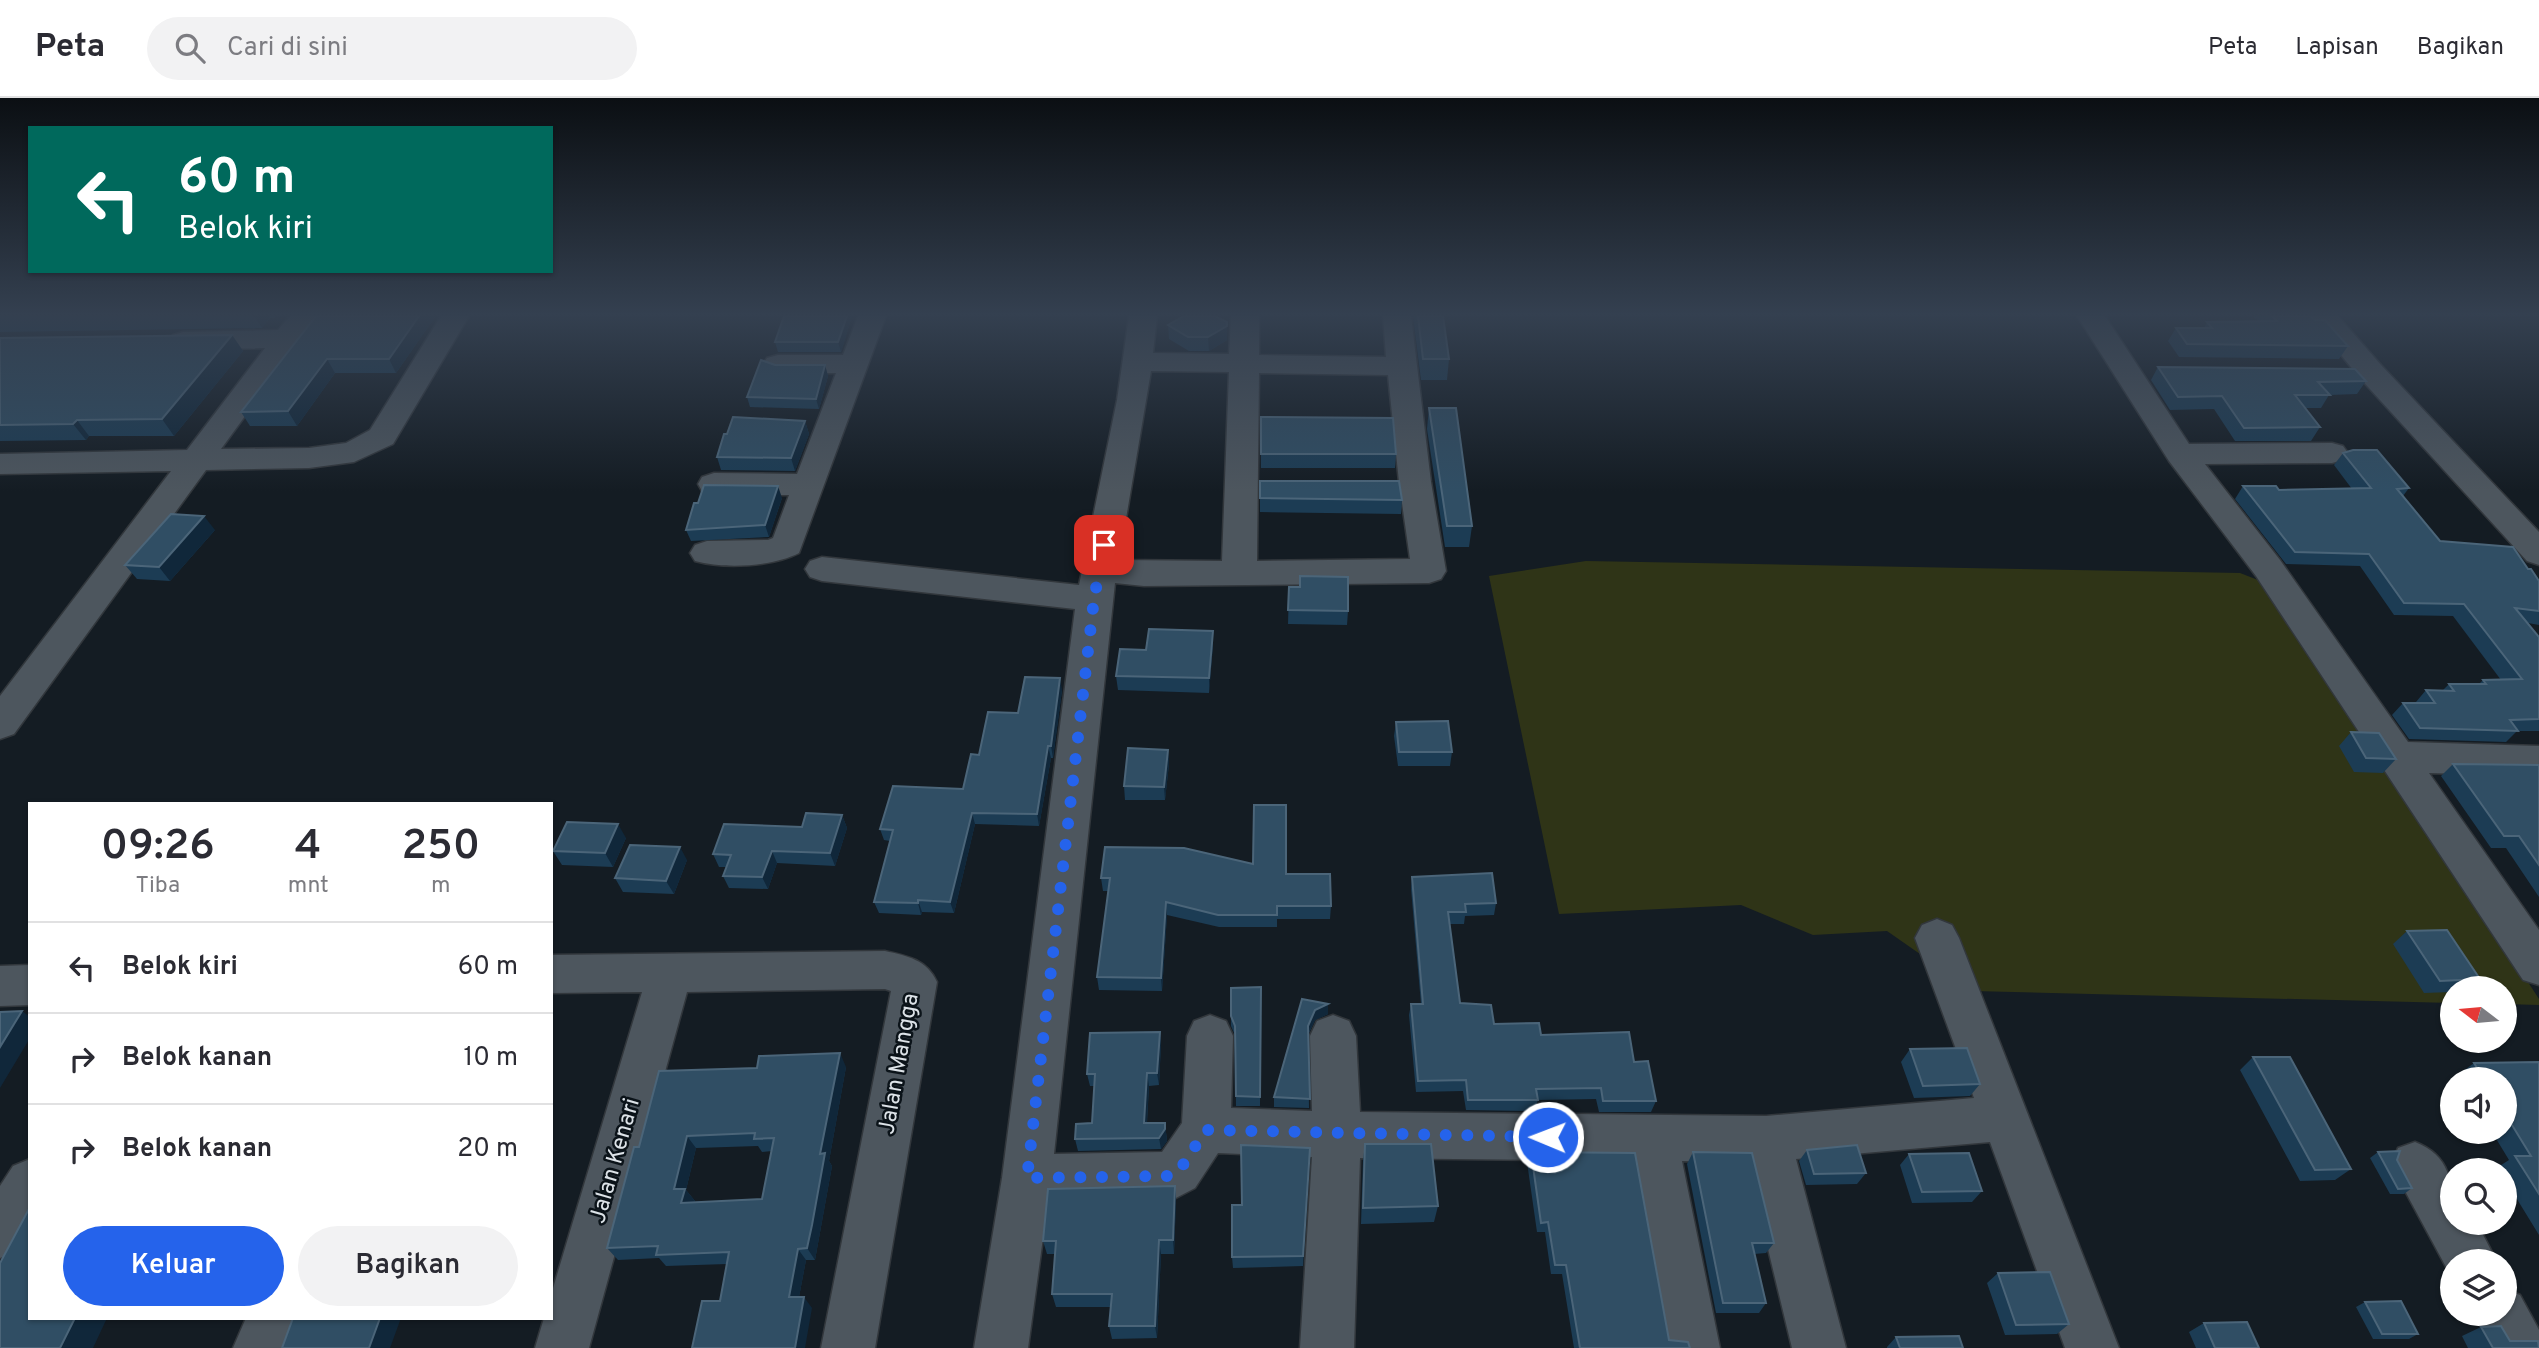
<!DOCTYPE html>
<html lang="id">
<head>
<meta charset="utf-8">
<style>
	:root { --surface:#fff; --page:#f2f2f3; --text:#2b2b33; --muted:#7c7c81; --line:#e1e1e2; --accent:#2563eb }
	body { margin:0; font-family:Overpass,sans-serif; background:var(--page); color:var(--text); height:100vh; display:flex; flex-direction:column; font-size:26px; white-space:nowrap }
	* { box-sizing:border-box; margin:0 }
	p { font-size:23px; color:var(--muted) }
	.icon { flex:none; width:38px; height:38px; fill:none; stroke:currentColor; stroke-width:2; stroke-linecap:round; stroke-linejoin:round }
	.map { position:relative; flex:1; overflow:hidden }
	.drawer { position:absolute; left:28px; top:704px; width:525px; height:518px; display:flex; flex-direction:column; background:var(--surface); border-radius:0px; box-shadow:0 2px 5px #0004 }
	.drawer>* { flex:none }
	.top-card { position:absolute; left:28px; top:28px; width:525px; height:147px; border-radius:0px; box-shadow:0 2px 5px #0004; background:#00695c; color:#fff; overflow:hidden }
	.needle { width:46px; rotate:286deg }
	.fabs { position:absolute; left:2440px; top:878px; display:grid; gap:14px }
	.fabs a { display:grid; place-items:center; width:77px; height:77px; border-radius:50%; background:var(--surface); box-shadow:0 2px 5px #0004; font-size:35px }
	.pin { position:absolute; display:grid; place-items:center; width:60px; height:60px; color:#fff; margin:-30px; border-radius:14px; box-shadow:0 4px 10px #0006 }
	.me { position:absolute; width:77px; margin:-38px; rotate:271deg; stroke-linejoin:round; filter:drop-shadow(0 0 5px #0008) }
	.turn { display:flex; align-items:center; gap:24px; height:147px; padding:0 35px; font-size:32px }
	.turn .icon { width:91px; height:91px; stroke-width:2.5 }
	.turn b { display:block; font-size:49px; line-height:60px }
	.eta { display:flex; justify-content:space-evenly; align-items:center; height:119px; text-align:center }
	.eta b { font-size:42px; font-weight:600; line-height:49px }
	.action { display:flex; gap:14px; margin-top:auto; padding:14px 35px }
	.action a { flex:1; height:80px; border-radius:42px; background:var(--accent); color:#fff; font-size:28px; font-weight:600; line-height:80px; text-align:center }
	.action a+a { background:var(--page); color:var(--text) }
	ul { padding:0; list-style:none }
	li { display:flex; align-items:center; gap:21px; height:91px; padding:0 35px; border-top:2px solid var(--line) }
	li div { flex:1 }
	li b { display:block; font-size:26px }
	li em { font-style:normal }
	header { display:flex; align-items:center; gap:42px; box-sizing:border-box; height:98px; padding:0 35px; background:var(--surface); border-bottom:2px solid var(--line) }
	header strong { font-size:33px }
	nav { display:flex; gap:38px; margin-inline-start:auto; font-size:24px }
	.search { width:490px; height:63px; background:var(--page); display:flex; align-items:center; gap:18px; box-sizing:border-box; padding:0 24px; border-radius:38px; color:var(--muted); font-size:26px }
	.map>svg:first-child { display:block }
</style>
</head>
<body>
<header>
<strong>Peta</strong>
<div class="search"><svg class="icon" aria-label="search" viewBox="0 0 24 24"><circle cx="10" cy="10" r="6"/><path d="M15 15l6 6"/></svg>Cari di sini</div>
<nav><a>Peta</a><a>Lapisan</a><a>Bagikan</a></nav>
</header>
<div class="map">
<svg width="2539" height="1250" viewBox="0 0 2539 1250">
	<rect width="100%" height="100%" fill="#141c23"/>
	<!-- green -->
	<path fill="#2f3417" d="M1586,463L2240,475L2258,482L2277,497L2539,901V907L2504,906V891H2452V905L1973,893L1887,833L1813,837L1741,807L1559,816L1489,478Z"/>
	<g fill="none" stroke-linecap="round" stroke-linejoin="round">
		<!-- minor casing -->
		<g stroke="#32373c" stroke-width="3">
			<path id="minor" d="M290,218H318L221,351L309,350L346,345L370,332L441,218H469L393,346L354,364L309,370L206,372L14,636L0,641V598L171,373L0,376V356L187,352L265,250L183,252L173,249L168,243L173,237L183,234L278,232Z
				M858,218H886L799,455C772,469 724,471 695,463L690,455L695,447L707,443L768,442L773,440L789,397H714L702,393L698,386L702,379L714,375L797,376L836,275H778L767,272L763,266L767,260L778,257H843Z
				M1129,218H1157L1153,255L1229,256L1231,218H1259V257L1386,259L1383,218H1411L1431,384L1446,473L1441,481L1429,485L1144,488L1115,485L1054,1056L1162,1054L1182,1025L1187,938L1194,923L1210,917L1226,923L1233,938L1231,1010L1312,1013L1310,938L1317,923L1333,917L1349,923L1356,938L1360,1014L1766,1018L1974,1000L1915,840L1922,827L1937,821L1952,827L1959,840L2119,1250H2065L1990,1044L1796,1061L1846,1250H1792L1747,1064L1682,1063L1720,1250H1666L1633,1063L1360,1060L1354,1250H1300L1312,1059L1218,1055L1195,1090L1172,1102L1048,1103L1028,1250H974L1002,1080L1075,511L822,483L810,479L805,471L810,463L822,459L1079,487L1117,302ZM1151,273L1229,274L1222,463L1119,462ZM1259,275L1388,277L1399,384L1410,461L1257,463Z
				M2077,218H2105L2189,346L2332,345L2343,348L2348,355L2343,362L2332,365L2205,366L2280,462L2408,644L2539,648V678L2429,675L2539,832V887L2523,882L2256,478L2169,363Z
				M2309,218H2338L2381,267L2539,434V467L2527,463L2359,279Z
				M885,853C908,858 927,862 937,884L875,1250H821L891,893L885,891L687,894L589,1250H535L544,1220H551V1197L642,894L551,895V857Z
				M30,867V907L0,908V868Z
				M2415,1044C2454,1059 2452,1089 2452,1125H2477L2497,1164H2452V1180L2391,1067L2398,1050Z
				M30,1061V1132L18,1153L0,1160V1088L13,1068Z
				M2504,1191L2520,1197L2539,1232V1250H2491L2475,1216H2504Z
				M246,1220H299L287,1250H233Z"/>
		</g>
		<!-- minor -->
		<use href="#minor" fill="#4d565e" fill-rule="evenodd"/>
	</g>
	<!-- wall -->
	<path fill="#1c3c54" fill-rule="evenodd" d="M0,218H276L274,220H270L262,230L0,234Z
		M316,218H434L435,219L396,275H335L297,328H250L241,314Z
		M784,218H852L841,254H778L775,244Z
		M1413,218H1443L1449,261L1447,282H1421Z
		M2253,218H2311L2315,222L2348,248L2339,261L2179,259L2168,243L2176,230H2204L2207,224L2258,223Z
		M1168,227L1227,242L1209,253H1189L1169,241Z
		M232,237L243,253L174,338H89L86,342L0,343V240Z
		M775,267H825L828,278L819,311L750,309L747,299Z
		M2158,269L2366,283L2357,296L2329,297L2321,310H2305L2320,329L2311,343H2235L2214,311L2170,312L2151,282Z
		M1429,310L1472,428L1469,449H1445L1427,331Z
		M1261,319L1396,356L1395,370H1261Z
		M805,323L809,336L795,373L721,372L717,359Z
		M2343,355L2409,390L2403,398L2440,443L2528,471L2539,483V527L2528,525L2539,539V633H2517L2506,644L2409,641L2392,617L2403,605L2416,604L2426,592H2443L2449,586H2479L2483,582H2501L2453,518L2394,517L2360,468L2286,466L2235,401L2243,388L2279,392L2352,391L2334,367Z
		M1260,383L1402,402L1401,416L1260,414Z
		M782,400L769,439L691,443L686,432Z
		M215,432L170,483L137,481L125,467Z
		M1289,489L1348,513L1347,527L1288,526Z
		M1213,533V547L1209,595L1118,592L1116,578L1146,552Z
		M1062,592L1053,660H1051L1039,728L975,726L954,815L922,814L921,817L879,815L874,804L890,743L884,742L880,731L963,691L979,657Z
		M1396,624L1452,654L1450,668H1398L1394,638Z
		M2351,634L2396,661L2383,675L2354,674L2339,648Z
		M1168,652L1169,666L1165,702H1125L1124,688Z
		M2453,666L2539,667V799L2506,750H2491L2441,678Z
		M842,717L847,730L835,768L777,765L768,791L729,790L723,778L726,769H719L713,756Z
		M626,740L613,769L562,767L553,753Z
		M687,762L674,796L623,794L615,780Z
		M1286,776L1331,808L1330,821H1277V829H1219L1167,817L1162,893L1099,892L1097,879L1109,793H1103L1101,780Z
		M1412,779L1496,805L1494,817L1465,818L1464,826H1450L1460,905L1494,926L1541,937L1634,964L1656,1003L1651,1014H1599L1596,1001L1538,1002L1534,1013L1466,1012L1463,993L1416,994L1409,917L1411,906H1421L1411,791Z
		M2407,833L2480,881L2468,891H2452V894L2424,895L2393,846Z
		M1261,889L1260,1008H1236L1235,937L1231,928V918Z
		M1302,901L1328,906V916L1315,922L1308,937L1309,1010L1274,1009V999Z
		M1160,934L1161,946L1159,987L1149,988L1147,1025H1165L1167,1043L1161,1051L1078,1053L1075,1041L1092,1025L1094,988H1090L1087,976Z
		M1910,951L1980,986L1970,998L1914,1000L1901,964Z
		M2253,959L2351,1071L2335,1082L2300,1083L2240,972Z
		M2539,964V1137L2504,1080V1073H2500L2498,1069L2509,1062L2492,1034H2504V982H2461L2458,977L2474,965Z
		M846,969L829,1063L832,1068L815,1162H806L799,1199L812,1210L720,1203L727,1166L666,1168L659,1160L618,1162L607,1150L639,1049ZM758,1048L762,1054L772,1053L762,1101L694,1104L695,1103L686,1092L696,1050Z
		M1365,1046L1438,1108L1434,1124L1361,1126L1363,1063Z
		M1310,1050L1303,1168L1233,1170L1232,1159L1242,1107Z
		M1807,1052L1866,1075L1857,1086L1806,1087L1799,1063Z
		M1531,1054L1669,1242L1690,1250H1574L1562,1176H1551L1545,1134H1537L1527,1064Z
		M1693,1054L1774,1145L1766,1155L1754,1156L1766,1205L1759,1215H1716L1687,1066Z
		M2378,1054L2397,1062L2412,1090L2404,1096H2390L2370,1060Z
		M1909,1056L1982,1093L1972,1104L1912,1105L1900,1067Z
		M1175,1088L1176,1103L1174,1156H1161L1157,1240L1112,1241L1109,1228L1111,1209H1056L1052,1196L1055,1156H1047L1043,1143Z
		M1998,1175L2069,1226L2057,1236L2005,1237L1987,1185Z
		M2365,1204L2418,1236L2409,1241H2373L2356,1209Z
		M2204,1225L2259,1250H2196L2189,1234Z
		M2481,1229L2510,1243L2539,1250H2468L2462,1238Z
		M1896,1239L1963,1250H1887V1249Z"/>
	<!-- shaded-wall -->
	<path fill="#10273a" d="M254,218H268L270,220L262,230Z
		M419,218H434L435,219L396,275L389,261Z
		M847,218H852L841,254L838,244Z
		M1227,224V242L1209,253L1208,239Z
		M232,237L243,253L174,338L162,321Z
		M327,261L335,275L297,328L288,313Z
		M825,267L828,278L819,311L816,301Z
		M77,322L89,338L86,342L73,326Z
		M805,323L809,336L795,373L791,360Z
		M778,388L782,400L769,439L765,427Z
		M204,418L215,432L170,483L159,469Z
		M1213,533V547L1209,595V580Z
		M1060,580L1062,592L1053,660L1051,648Z
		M1048,648L1051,660L1039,728L1037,716Z
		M1168,652L1169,666L1165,702L1164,689Z
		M972,715L975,726L954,815L950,804Z
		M842,717L847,730L835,768L830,755Z
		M618,726L626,740L613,769L605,755Z
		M680,749L687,762L674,796L666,783Z
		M772,753L777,765L768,791L762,779Z
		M918,802L922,814L921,817L918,805Z
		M1166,804L1167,817L1162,893L1161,880Z
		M1328,906V916L1315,922L1307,938L1308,928L1315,912Z
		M22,913L30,919V940L0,990V949Z
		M1160,934L1161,946L1159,987L1157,975Z
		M840,955L846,969L829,1063L832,1068L815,1162L807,1150L820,1056Z
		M1147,975L1149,988L1146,1037L1144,1025Z
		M1165,1025L1167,1043L1161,1051L1159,1040Z
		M687,1038L696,1050L686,1092L695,1103L691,1117L681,1105L674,1091Z
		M1175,1088L1176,1103L1174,1156L1173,1142Z
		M1159,1142L1161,1156L1157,1240L1155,1228Z
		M798,1151L806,1162L797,1210L789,1199Z
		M804,1199L812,1210L805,1250H795Z
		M75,1220H107L93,1250H60Z
		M380,1220H401L390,1250H369Z"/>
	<!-- building -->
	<path fill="#304e64" stroke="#4b6579" stroke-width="2" fill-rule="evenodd" d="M316,218H419L389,261H327L288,313L241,314Z
		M784,218H847L838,244H775Z
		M1184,218H1215L1227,224V228L1208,239H1188L1168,227Z
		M1418,218H1443L1449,261H1423Z
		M2272,218H2311L2315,222H2325L2348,248L2187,246L2176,230H2212L2207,224L2277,223Z
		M232,237L162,321L77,322L73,326L0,327V240Z
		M761,262L775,267H825L816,301L747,299Z
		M2158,269L2355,271L2366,283L2318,284L2330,297H2295L2320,329L2244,330L2222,298L2178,299Z
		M1429,310H1456L1472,428H1447Z
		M733,319L805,323L791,360L717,359L724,336H727Z
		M1261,319L1393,320L1396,356H1261Z
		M2353,352H2377L2409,390L2397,391L2440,443L2513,449L2528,471H2531L2539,483V513L2515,510L2539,539V621L2510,622L2518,633L2420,630L2403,605H2435L2426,592L2454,593L2449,586H2486L2483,582L2522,581L2464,506L2404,505L2369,456L2295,454L2243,388H2276L2279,392L2371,390L2343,355Z
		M1260,383H1399L1402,402L1260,400Z
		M704,387L778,388L765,427L686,432L694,405H698Z
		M171,416L204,418L159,469L125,467Z
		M1300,478L1348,479V513L1288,512L1289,489H1300Z
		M1149,531L1213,533L1209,580L1116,578L1120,551L1146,552Z
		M1025,579L1060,580L1051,648H1048L1037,716L972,715L950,804L918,802V805L874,804L893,732L880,731L893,688L963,691L971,656L979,657L988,614L1018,615Z
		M1448,623L1452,654H1399L1396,624Z
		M2351,634L2379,635L2396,661L2366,660Z
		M1128,650L1168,652L1164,689L1124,688Z
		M2453,666L2539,667V767L2519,738H2504Z
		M1254,707H1286V776H1330L1331,808H1277V817H1218L1166,804L1161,880L1097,879L1110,780H1101L1105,749L1184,750L1253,766Z
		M806,715L842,717L830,755L772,753L762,779L723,778L731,757L713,756L724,726L802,729Z
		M567,724L618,726L605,755L553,753Z
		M630,747L680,749L666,783L615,780Z
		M1492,775L1496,805L1465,806L1466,814H1448L1460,905L1491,907L1494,926L1539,925L1541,937L1629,934L1634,964L1648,963L1656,1003H1603L1601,990L1536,991L1538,1002H1468L1466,982L1418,983L1411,906H1423L1412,779Z
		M2447,832L2480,881L2440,883L2407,833Z
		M1261,889L1260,999L1236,998L1235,928L1231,918V890Z
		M1302,901L1328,906L1315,912L1308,928L1310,1001L1274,999Z
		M22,913L0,949V914Z
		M1160,934L1157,975H1147L1144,1025H1165V1031L1159,1040L1075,1041L1076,1026L1092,1025L1095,976H1087L1090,935Z
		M1967,950L1980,986L1923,988L1910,951Z
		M840,955L820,1056L825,1055L812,1127L807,1150L798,1151L789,1199H804L795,1250H692L702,1203H720L729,1154L656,1157L658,1148L607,1150L634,1049H639L659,973L757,970L759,958ZM755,1035L754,1041L774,1040L762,1101L681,1105L685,1091H674L687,1038Z
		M2253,959H2290L2351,1071L2315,1072Z
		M2539,964V1096L2515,1058H2531L2504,1014V982H2484L2474,965Z
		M1365,1046H1431L1438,1108L1363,1110Z
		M1241,1047L1310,1050L1303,1158L1232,1159V1107H1242Z
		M1857,1047L1866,1075L1814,1076L1807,1052Z
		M2400,1053L2397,1062L2412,1090L2398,1091L2378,1054Z
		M1531,1054L1635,1055L1669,1242L1688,1244L1690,1250H1580L1566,1167H1555L1548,1124L1541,1125Z
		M1693,1054L1752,1055L1774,1145H1752L1766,1205H1723Z
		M1969,1055L1982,1093L1922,1094L1909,1056Z
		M1175,1088L1173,1142H1159L1155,1228H1109L1112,1196H1052L1056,1143H1043L1048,1091Z
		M30,1109V1220H75L60,1250H0V1165Z
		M2050,1174L2069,1226L2016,1227L1998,1175Z
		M2401,1203L2418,1236H2382L2365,1204Z
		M293,1220H380L369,1250H282Z
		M2247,1224L2259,1250H2215L2204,1225Z
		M2501,1228L2510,1243H2538L2539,1250H2493L2481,1229Z
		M1959,1238L1963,1250H1900L1896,1239Z"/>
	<!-- sky -->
	<linearGradient id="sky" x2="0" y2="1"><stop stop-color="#0b0f13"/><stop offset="0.55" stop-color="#344050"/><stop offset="1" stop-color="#344050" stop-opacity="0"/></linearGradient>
	<rect width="2539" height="393" fill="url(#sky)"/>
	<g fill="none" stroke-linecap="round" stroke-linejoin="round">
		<!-- route -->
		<path stroke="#2563eb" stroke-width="12" stroke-dasharray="0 21.6" d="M1104,447L1094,501L1027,1080L1172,1078C1187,1066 1194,1048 1206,1032L1548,1039"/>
	</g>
	<g text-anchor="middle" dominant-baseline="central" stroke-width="5" stroke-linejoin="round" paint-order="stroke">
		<!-- near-street labels -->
		<g font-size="23" fill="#dde3e8" stroke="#0b1319">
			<text transform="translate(900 966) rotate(-80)">Jalan Mangga</text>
			<text transform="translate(616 1063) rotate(-74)">Jalan Kenari</text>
		</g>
	</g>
</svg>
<div class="fabs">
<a><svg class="needle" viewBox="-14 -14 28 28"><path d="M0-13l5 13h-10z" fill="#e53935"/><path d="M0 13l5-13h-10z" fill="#7c7c81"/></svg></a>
<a><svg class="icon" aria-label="sound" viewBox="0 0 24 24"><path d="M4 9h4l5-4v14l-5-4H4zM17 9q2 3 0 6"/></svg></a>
<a><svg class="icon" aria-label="search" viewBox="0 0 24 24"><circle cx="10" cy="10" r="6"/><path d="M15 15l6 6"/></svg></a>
<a><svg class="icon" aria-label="layers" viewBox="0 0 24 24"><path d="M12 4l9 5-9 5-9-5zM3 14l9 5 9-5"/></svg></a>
</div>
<div class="pin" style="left:1104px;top:447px;background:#d93025"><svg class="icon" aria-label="arrive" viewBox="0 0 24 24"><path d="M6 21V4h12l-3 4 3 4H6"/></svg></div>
<svg class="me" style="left:1548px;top:1039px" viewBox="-20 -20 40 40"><circle r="17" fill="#2563eb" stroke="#fff" stroke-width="3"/><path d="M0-11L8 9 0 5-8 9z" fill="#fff"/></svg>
<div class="top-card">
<div class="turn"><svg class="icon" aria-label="left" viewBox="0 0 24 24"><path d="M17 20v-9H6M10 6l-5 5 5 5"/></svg><div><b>60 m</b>Belok kiri</div></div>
</div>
<section class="drawer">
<div class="eta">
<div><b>09:26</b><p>Tiba</p></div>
<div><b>4</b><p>mnt</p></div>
<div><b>250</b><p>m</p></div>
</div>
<ul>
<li><svg class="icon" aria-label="left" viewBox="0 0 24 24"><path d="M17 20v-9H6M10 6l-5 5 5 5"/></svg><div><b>Belok kiri</b></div><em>60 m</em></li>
<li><svg class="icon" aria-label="right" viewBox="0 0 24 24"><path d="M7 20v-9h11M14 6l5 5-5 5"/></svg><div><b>Belok kanan</b></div><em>10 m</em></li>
<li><svg class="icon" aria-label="right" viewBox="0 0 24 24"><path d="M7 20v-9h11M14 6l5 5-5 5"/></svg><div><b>Belok kanan</b></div><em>20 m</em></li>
</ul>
<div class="action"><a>Keluar</a><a>Bagikan</a></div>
</section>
</div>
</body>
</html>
